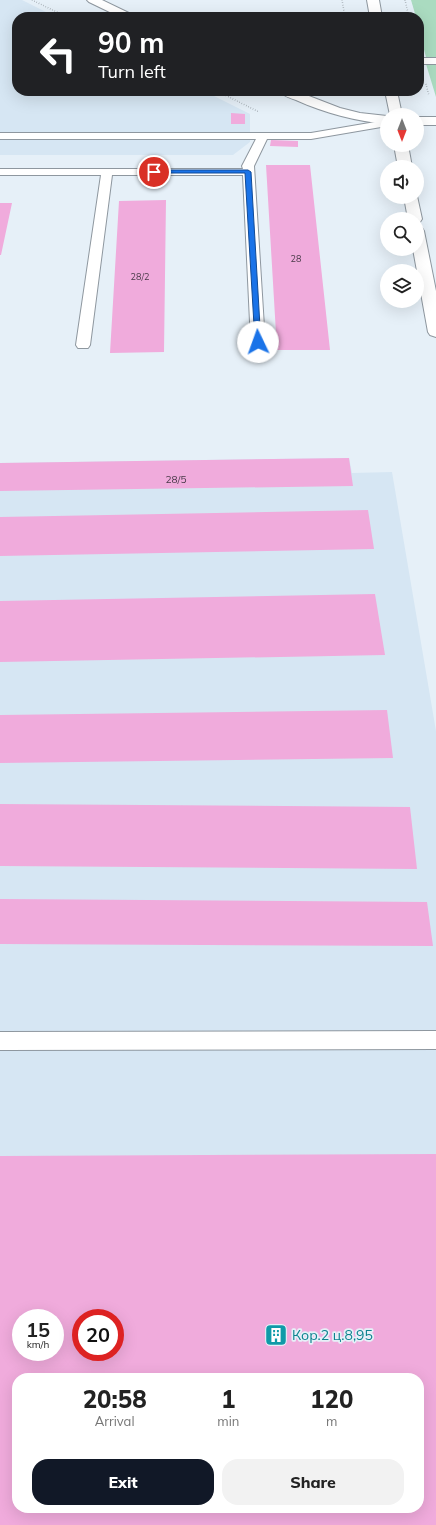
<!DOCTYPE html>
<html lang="en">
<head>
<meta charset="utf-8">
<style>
	:root { --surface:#fff; --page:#f2f2f2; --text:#222; --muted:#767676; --accent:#111827 }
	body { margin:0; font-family:Mulish,sans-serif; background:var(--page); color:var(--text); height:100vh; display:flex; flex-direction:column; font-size:15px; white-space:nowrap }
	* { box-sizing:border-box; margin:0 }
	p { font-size:13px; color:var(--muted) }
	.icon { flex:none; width:22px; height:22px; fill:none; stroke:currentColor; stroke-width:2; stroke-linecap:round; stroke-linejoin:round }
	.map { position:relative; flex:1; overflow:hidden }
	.sheet { position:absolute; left:12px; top:1373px; width:412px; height:140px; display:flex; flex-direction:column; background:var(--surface); border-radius:16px; box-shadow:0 4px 16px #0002 }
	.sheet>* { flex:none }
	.top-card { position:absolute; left:12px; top:12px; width:412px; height:84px; border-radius:16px; box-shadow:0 4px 16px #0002; background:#202124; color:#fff; overflow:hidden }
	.needle { width:26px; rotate:180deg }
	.tools { position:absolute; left:380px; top:108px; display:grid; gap:8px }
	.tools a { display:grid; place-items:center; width:44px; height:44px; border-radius:50%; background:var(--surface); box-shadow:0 4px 16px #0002; font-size:20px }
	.speed { position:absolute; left:12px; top:1309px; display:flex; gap:8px; font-size:20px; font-weight:700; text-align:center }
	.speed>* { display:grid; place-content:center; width:52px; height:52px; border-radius:50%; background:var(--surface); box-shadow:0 4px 16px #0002; line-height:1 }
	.speed small { font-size:10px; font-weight:400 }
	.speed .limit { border:6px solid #d22; background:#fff; color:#111 }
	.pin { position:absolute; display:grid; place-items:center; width:34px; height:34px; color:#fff; margin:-17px; border:2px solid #fff; border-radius:50%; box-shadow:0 1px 4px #0007 }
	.me { position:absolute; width:44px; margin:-22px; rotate:357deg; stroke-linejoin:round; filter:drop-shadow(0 0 3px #0008) }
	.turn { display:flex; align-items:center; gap:14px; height:84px; padding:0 20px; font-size:18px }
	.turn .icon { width:52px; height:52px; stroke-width:2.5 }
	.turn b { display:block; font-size:28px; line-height:34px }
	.eta { display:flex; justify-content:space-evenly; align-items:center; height:68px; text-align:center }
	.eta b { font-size:24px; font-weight:800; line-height:28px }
	.cta { display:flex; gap:8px; margin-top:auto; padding:8px 20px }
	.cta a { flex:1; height:46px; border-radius:16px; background:var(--accent); color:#fff; font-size:16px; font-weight:800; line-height:46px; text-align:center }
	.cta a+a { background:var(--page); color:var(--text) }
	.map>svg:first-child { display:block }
</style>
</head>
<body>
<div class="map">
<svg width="436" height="1525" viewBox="0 0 436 1525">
	<rect width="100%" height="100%" fill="#e6f0f8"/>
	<!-- built -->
	<path fill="#d6e6f3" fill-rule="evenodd" d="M0,0H22L56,17H17V91H204L250,114V142L233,155H0Z
		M349,458L352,473L392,472L436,731V1525H0V463ZM21,1318H55V1352H21ZM81,1318H115V1352H81ZM17,1378H419V1508H17Z"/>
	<!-- green -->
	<path fill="#aadbc0" d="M411,0H436V57H426L419,31V17H416Z
		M426,64H436V97Z"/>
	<!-- building -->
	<path fill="#f0abdc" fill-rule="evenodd" d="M231,113L245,114V124H231Z
		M271,140L298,141V147L270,146Z
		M266,165H310L330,350H277Z
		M166,200L164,352L110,353L119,201Z
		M0,203H12L1,255H0Z
		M349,458L353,486L0,491V463Z
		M368,510L374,549L0,556V517Z
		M375,594L385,655L0,662V601Z
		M387,710L393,758L0,763V715Z
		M0,804L410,807L417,869L0,866Z
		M0,899L427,902L433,946L0,944Z
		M436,1154V1525H0V1156ZM21,1318H55V1352H21ZM81,1318H115V1352H81ZM17,1378H419V1508H17Z"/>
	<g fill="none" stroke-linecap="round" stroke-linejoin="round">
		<!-- lane casing -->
		<g stroke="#8e979f" stroke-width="2">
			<path id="lane" d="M419,58H436V64H419Z
				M295,91H309L299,97H291L290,95Z
				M387,120V126L311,139H267L254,166L265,343L263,346H253L251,343L243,175H112L90,345L88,348H78L76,345L101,175H0V169H243L242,166L256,139H0V133H311Z
				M436,1031V1049L0,1050V1032Z"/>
		</g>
		<!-- street casing -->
		<g stroke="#8e979f" stroke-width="2">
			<path id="street" d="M394,145H408L412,167H398Z
				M417,196L422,219L420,222L417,223V219H408L404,197H417Z
				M417,227L422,228L424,231L436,291V337L430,335L428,332L413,249H417Z"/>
		</g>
		<!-- secondary casing -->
		<g stroke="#8e979f" stroke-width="2">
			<path id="secondary" d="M87,0H102L133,15L135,17H120L89,2Z
				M367,0H379L382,17H370Z
				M280,91H296L340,108L360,113L387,116V124C355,121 325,113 296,100C290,98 283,96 280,91Z
				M385,91H397L402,115H390Z
				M417,117H436V125H417Z"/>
		</g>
		<!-- path -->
		<path stroke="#8a9197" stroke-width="1.5" stroke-dasharray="0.5 2" stroke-linecap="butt" d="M32,0L67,17
			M342,0L345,17
			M405,0L409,17
			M426,84L429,96
			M217,91L259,112"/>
		<!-- lane -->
		<use href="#lane" fill="#fff" fill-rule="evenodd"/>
		<!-- street -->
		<use href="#street" fill="#fff" fill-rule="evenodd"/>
		<!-- secondary -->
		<use href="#secondary" fill="#fff" fill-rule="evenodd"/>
	</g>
	<!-- route -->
	<path fill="#1a73e8" stroke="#114b97" d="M154,170H248L251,172L261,344L255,342L245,173H152L151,172Z"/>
	<!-- icons -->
	<defs>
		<g id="building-square" transform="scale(1.15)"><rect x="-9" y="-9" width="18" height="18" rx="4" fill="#0f9aa8" stroke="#e6f0f8"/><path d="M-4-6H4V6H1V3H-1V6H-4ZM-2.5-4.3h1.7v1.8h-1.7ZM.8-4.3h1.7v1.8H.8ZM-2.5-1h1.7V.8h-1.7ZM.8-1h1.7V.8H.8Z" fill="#fff"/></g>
	</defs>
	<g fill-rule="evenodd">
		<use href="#building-square" x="276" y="1335"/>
	</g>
	<g text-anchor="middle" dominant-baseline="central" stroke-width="3.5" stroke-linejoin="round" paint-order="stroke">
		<!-- far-number labels -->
		<g font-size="9" fill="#463846">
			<text x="296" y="258">28</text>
			<text x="140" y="276">28/2</text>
		</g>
		<!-- number labels -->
		<g font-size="10" fill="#463846">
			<text x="176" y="479">28/5</text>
		</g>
		<!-- near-culture labels -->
		<g font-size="14" fill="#0d838f" stroke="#e6f0f8" text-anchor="start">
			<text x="292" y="1335">Кор.2 ц.8,95</text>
		</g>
	</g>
</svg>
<div class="tools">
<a><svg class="needle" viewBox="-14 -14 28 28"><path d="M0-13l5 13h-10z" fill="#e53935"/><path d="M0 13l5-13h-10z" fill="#767676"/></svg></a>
<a><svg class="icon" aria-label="sound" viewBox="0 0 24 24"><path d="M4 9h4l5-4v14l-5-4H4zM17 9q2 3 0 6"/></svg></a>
<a><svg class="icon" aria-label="search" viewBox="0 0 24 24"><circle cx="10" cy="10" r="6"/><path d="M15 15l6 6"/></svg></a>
<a><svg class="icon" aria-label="layers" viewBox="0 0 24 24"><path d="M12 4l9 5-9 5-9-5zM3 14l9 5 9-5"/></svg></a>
</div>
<div class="speed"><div>15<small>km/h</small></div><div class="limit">20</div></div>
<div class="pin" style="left:154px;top:172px;background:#d93025"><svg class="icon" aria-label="arrive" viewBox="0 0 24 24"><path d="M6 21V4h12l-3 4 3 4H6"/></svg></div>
<svg class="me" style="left:258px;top:342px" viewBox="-20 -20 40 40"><circle r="19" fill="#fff"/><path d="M0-13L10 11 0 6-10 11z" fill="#1a73e8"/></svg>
<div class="top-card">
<div class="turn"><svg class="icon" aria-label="left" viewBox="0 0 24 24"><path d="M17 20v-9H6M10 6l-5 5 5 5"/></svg><div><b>90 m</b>Turn left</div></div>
</div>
<section class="sheet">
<div class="eta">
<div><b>20:58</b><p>Arrival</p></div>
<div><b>1</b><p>min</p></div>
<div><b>120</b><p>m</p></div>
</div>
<div class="cta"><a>Exit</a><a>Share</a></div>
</section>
</div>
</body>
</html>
